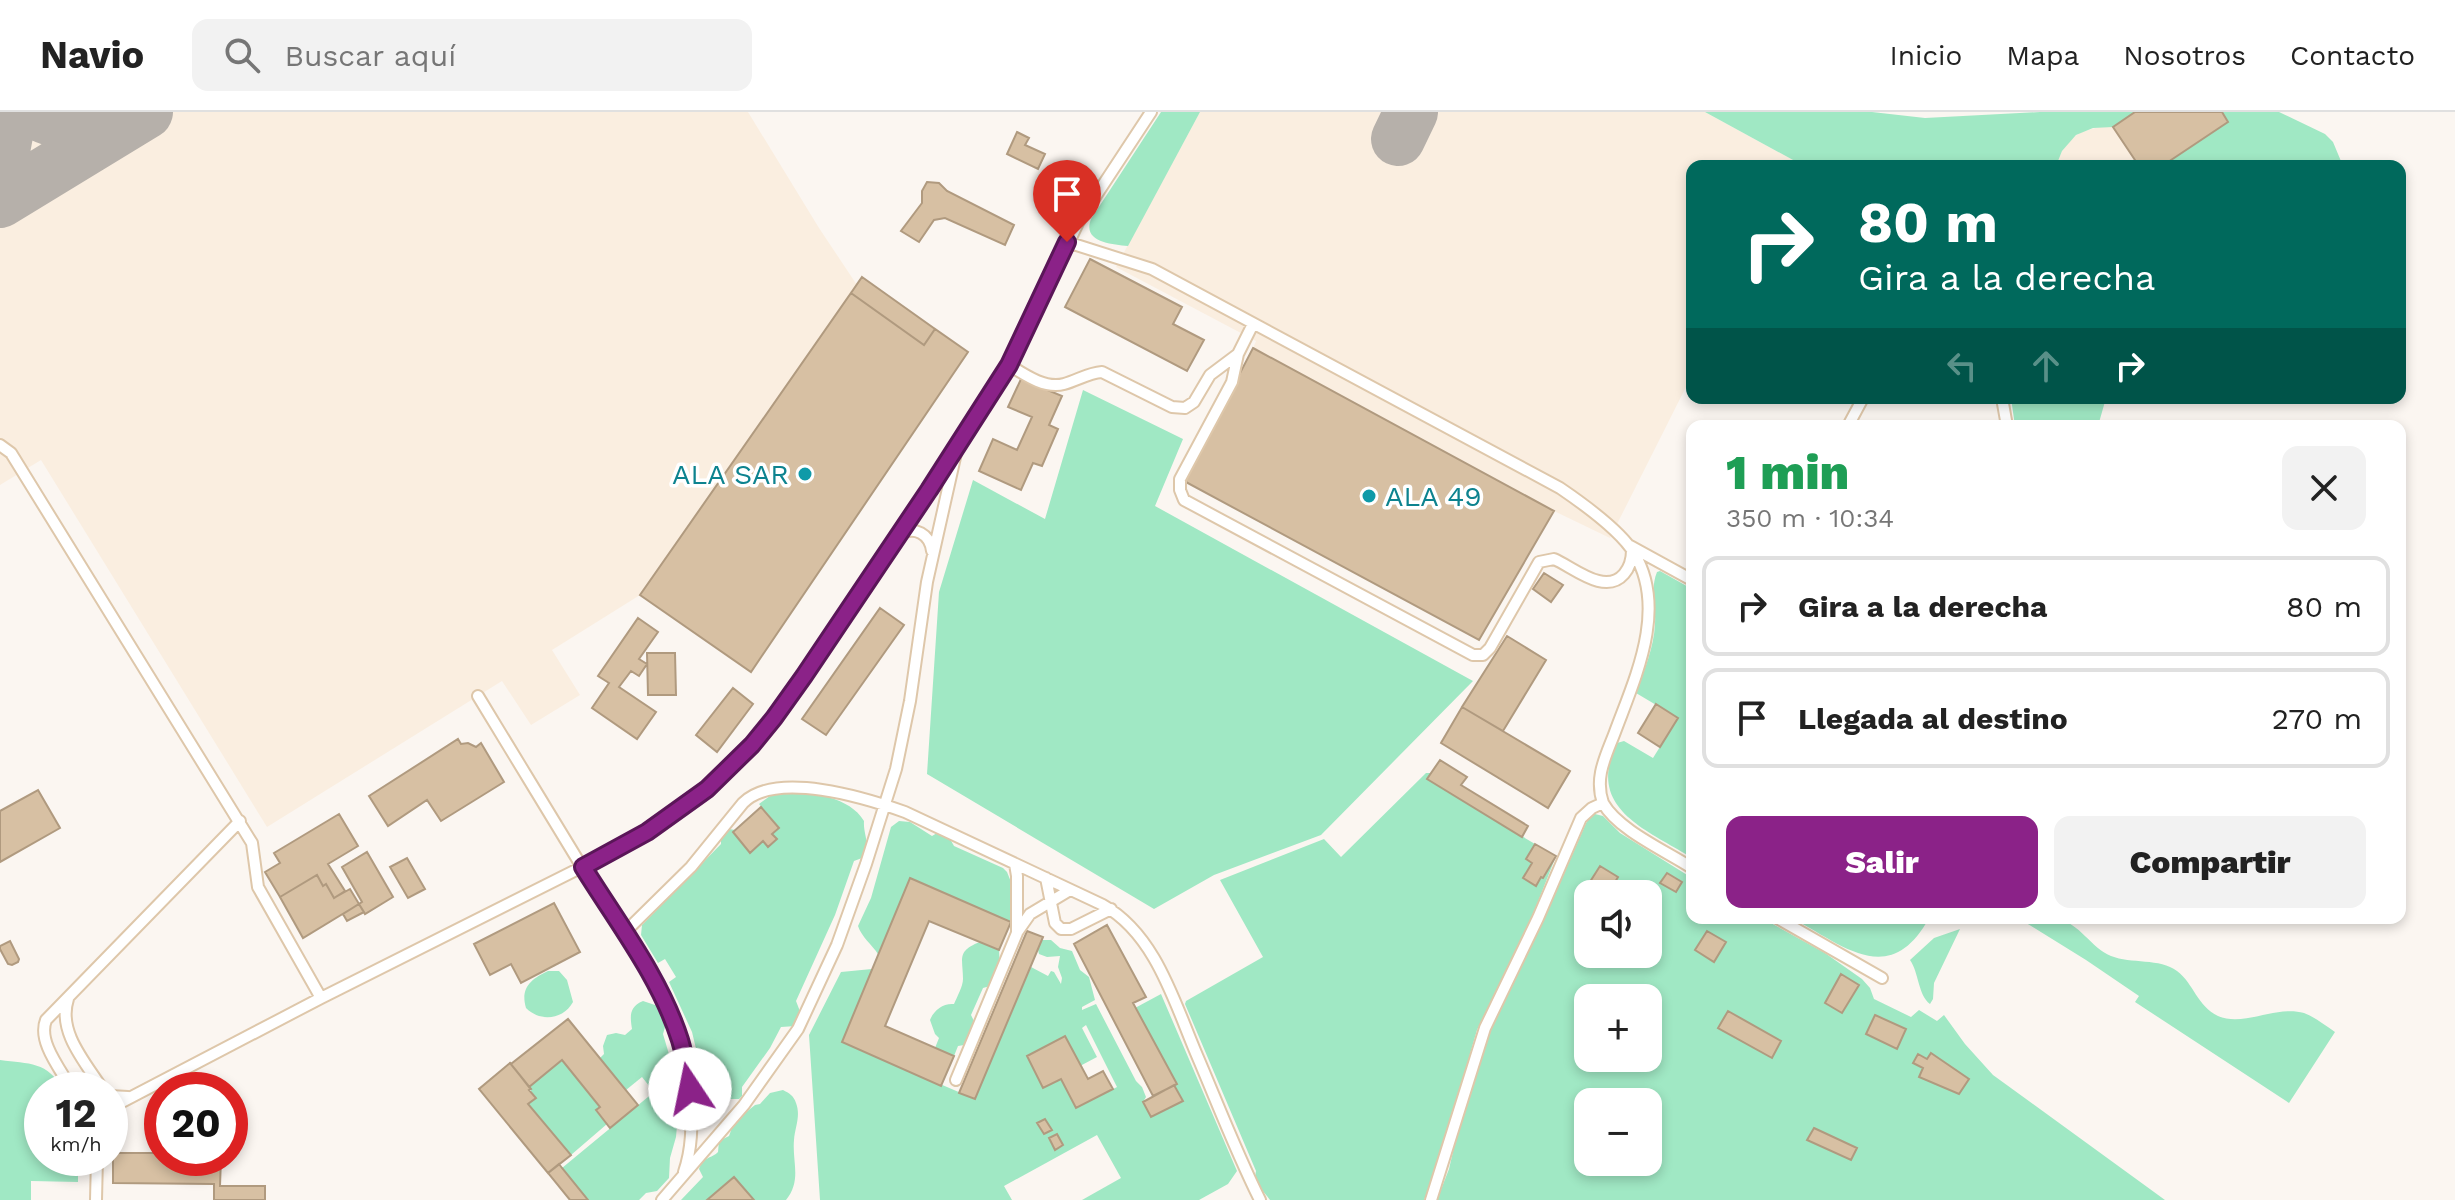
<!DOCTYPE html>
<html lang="es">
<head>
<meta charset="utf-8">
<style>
	:root { --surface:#fff; --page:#f2f2f2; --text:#222; --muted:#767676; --line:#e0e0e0; --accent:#8b2288 }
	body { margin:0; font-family:"Work Sans",sans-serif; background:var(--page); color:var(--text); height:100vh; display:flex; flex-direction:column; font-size:30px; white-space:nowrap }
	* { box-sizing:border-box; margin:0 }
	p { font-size:26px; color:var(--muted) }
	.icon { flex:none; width:44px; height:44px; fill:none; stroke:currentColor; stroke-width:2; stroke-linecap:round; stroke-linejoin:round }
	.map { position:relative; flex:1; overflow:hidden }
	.drawer { position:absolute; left:1686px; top:308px; width:720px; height:504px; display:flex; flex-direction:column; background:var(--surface); border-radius:16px; box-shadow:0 4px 12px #0003 }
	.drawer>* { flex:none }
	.banner { position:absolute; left:1686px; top:48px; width:720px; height:244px; border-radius:16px; box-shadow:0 4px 12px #0003; background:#00695c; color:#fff; overflow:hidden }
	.fabs { position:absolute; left:1574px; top:768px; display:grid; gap:16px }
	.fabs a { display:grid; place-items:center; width:88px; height:88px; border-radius:16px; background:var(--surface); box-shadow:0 4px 12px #0003; font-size:40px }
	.speed { position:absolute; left:24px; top:960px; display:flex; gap:16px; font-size:40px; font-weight:700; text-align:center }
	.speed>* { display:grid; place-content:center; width:104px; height:104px; border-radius:50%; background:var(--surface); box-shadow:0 4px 12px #0003; line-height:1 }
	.speed small { font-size:20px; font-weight:400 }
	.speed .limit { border:12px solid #d22; background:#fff; color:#111 }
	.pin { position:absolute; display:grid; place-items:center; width:68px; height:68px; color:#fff; margin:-82px -34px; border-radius:50% 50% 50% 0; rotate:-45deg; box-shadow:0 0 8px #0007 }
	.pin .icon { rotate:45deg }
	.me { position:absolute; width:88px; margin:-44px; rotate:349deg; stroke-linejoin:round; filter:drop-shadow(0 0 6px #0008) }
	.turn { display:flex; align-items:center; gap:28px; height:168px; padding:0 40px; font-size:36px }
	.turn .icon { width:104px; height:104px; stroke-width:2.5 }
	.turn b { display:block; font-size:56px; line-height:68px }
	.lanes { display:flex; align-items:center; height:76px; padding:0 40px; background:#0003; justify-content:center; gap:40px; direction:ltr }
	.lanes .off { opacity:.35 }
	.round { display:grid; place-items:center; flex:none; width:84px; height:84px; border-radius:16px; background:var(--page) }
	.head { display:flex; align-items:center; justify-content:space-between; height:136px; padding:0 40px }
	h1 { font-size:48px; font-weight:800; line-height:60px; color:#1e9e55 }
	.primary-button { display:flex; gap:16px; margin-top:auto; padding:16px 40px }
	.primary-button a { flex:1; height:92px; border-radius:16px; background:var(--accent); color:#fff; font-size:32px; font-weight:800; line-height:92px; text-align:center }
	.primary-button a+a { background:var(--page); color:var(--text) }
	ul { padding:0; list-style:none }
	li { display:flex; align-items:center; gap:24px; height:100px; margin:0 16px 12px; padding:0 24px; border:4px solid var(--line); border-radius:16px }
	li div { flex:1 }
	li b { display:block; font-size:30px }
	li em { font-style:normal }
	header { display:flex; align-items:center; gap:48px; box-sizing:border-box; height:112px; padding:0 40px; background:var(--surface); border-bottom:2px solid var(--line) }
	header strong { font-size:38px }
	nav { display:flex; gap:44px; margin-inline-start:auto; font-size:28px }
	.search { width:560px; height:72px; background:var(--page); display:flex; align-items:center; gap:20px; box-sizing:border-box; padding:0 28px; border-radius:16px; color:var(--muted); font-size:30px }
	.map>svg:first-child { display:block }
</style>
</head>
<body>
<header>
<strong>Navio</strong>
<div class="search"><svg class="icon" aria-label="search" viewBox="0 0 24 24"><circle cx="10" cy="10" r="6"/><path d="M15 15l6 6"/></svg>Buscar aquí</div>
<nav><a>Inicio</a><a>Mapa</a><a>Nosotros</a><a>Contacto</a></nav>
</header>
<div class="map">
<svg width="2455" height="1088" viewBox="0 0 2455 1088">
	<rect width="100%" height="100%" fill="#fbf6f1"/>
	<!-- built -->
	<path fill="#faeee0" d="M0,0H748L819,116L857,173L640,483L552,538L580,583L531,613L502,569L267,715L41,348L0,373Z
		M1200,0H1705L1804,54H1692V263L1610,426L1554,399L1253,236L1256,229L1116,155Z
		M2099,15H2113L2139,54H2056L2062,39L2071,27L2081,20Z"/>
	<!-- green -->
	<path fill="#a0e8c4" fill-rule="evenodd" d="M1161,0H1200L1128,134C1111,132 1082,130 1091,107Z
		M1705,0H1872L1925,6L2040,0H2135L2113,15L2093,16L2076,23L2062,39L2056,54H1804Z
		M2222,0H2279L2325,22L2333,30L2343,54H2162L2228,10Z
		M1083,278L1183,327L1155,394L1473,569L1321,723L1214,763L1154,797L927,662L939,480L973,368L1045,407Z
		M2011,286H2106L2098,314H2015Z
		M1660,459L1692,477V746C1646,717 1585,697 1617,631L1624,629L1653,646L1678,606L1636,581C1644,559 1654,535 1655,512C1656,493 1650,477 1657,460Z
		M1426,661H1431L1428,668L1535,732L1526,747L1532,751L1524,767L1536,773L1541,765L1543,766L1556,744L1532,805L1477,918L1436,1059L1424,1088H1270C1263,1078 1253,1072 1256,1059L1185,892L1186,889L1263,845L1220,768L1324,727L1341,745Z
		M787,680C812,680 850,685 864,709C863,724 872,732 862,746L854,749L835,803L796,889L801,902L796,914L781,915L770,936L742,975V984L739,987H729L720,999L716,1001L708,998L705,993L704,970L692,920L669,870L676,865L665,847L658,851L641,823L642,813L721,732V725L729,717L735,718L733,721L750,740L763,729L768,735L777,727L772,722L779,715L759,692L770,684Z
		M1595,702L1603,704L1620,721L1692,766V806H1762L1825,841L1862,867L1870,876L1874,887L1911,905L1919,898L1937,909L1944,903L1965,932L1993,963L2165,1088H1437L1449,1057L1461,1005L1467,994L1491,917L1542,812L1587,709ZM1588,782H1648V842H1588ZM1588,886H1648V946H1588ZM1588,990H1648V1050H1588Z
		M899,709L910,710L932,724L937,721L949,725L954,734L1003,756L1007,760L1011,770V810L910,766L878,842C872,833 861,824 858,814L871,786L891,715Z
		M1792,806H1929C1890,877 1844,834 1792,806Z
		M2013,806C2026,806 2043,803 2056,806C2080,811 2091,836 2111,844C2131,852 2160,846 2177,859C2194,872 2197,894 2218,904C2244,915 2276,893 2304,901C2315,905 2326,914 2335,920L2289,991L2135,890L2139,884L2086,848L2023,809Z
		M1960,817L1934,871L1933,887L1930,892C1918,883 1919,861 1910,848L1934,826Z
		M1042,828H1051L1060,836L1072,839L1080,858L1089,865L1095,888L1082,895V898L1096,892L1136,969L1142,975L1146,985L1143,990L1151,1005L1183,989L1135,896L1161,882L1237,1059L1228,1072L1199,1088H1082L1121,1066L1097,1023L1004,1074L1012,1088H820L809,923L841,860L872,857L842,930L975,987L1031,855L1048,864L1051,859L1054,860L1061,872L1062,866L1058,855L1060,844L1047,845L1039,842L1038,838ZM1086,913L1117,975L1076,996L1061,967L1043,976L1027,944L1065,925L1080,954L1097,945L1082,916Z
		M980,830L999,838L1000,856L990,874L983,876L971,903L974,909L964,933L958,934L954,944L935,936L939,926L935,922L930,908C934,898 943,891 954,892C957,885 963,874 963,867C963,847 956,839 980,830Z
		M548,859H559L567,868L573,890C563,908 540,910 526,896C520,876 531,867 548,859Z
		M643,889L661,895L667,908L663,922L671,949L676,955L674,964L679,991L676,1025L670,1046L669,1066L657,1079L646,1081L639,1088H588L562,1056L654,980L642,965L626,978L600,946L604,942L603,934L607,923L616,921L625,923L632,917C630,904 629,895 643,889Z
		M0,948C29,952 48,949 63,978H42V1046H78V1070L31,1069V1088H0Z
		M562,948L600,995L596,999L607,1012L571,1043L528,992L535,986L529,975Z
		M783,978C789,981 794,984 796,991C801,1004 795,1015 794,1028C792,1050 802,1068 786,1088H754L734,1065L707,1088H681L703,1065L699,1057C704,1044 711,1047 718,1040L719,1029L729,1024L733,1013L745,1001L755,993L760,992L770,981Z"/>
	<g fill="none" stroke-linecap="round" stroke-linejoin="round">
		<!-- taxiway -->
		<path stroke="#b6b0aa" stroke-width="54" d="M35,0C63,14 95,20 126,12
			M1398,27L1411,0
			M0,55L6,23L4,0
			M0,89L146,0"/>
	</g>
	<!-- building -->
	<path fill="#d7c0a3" stroke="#b09a7f" stroke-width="2" d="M2135,0H2222L2228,10L2162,54H2139L2113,15Z
		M1017,20L1029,26L1025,33L1045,42L1038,57L1007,42Z
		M927,70L939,71L947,79L1014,113L1005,133L945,106L934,108L919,130L901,119L922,91V79Z
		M1090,147L1182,195L1173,212L1204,228L1187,259L1065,195Z
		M862,165L935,217L924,233L851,181Z
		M851,181L924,233L935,217L968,240L751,560L640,483Z
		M1253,236L1554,399L1479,528L1184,369Z
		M1021,267L1062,284L1049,313L1058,317L1042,354L1033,351L1021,378L979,359L993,327L1017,338L1032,305L1008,295Z
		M1544,461L1563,473L1551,490L1533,477Z
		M880,496L904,513L826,623L802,607Z
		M638,506L658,520L639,547L647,552L639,564L631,559L619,575L656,600L637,627L592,596L609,571L598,564Z
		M1507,524L1546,548L1503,619L1462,595Z
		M647,541H675L676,583H648Z
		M733,576L753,592L717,640L696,623Z
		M1656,592L1678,606L1660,635L1638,621Z
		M1462,595L1570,659L1548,696L1441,631Z
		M458,627L461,632L468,631L476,635L481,631L504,670L441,709L427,688L388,714L369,684Z
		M1440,648L1467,665L1461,673L1528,714L1522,725L1427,667Z
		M38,678L60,716L0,750V699Z
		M761,695L779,716L772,722L777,727L768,735L763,729L750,741L733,720Z
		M339,702L358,734L328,752L345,779L334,786L326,772L323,774L317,763L280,785L265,760L280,751L274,741Z
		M1535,732L1556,744L1543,766L1541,765L1536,774L1523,766L1532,751L1526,747Z
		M367,740L393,785L365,802L359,792L362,790L342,755Z
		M407,746L425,777L408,786L390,755Z
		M1600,754L1618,765L1608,782H1604L1588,773Z
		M1667,761L1682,770L1676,780L1660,771Z
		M317,763L323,774L326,772L334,786L350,777L359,792L303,826L280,785Z
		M910,766L1011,810L999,838L929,809L885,914L954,944L941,974L842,930Z
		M554,791L580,840L521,871L511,852L490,863L474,832Z
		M359,792L364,800L347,809L343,802Z
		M1107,813L1146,885L1133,891L1177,972L1153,984L1074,832Z
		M1027,819L1043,825L975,987L959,981Z
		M1707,819L1726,830L1714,850L1695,838Z
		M10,829L19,847L18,850L12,853L8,852L0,837V834Z
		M1841,862L1859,873L1842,901L1825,891Z
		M1728,899L1781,929L1772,946L1718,916Z
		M1875,903L1906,917L1897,937L1866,922Z
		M568,907L638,993L610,1016L596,998L600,995L562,948L529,975L511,952Z
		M1065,924L1088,967L1103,959L1113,977L1076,996L1061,967L1043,976L1027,944Z
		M1931,941L1969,967L1959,982L1919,965L1923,956L1913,951L1918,942L1927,947Z
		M510,951L531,977L529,978L536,986L528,992L571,1043L548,1061L479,977Z
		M1174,973L1183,989L1151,1005L1143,990Z
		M1045,1007L1052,1018L1044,1022L1037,1011Z
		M1814,1016L1857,1036L1851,1048L1807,1028Z
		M1057,1022L1063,1033L1055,1038L1049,1026Z
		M113,1041H162V1046H221L220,1074H265V1088H214V1072L113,1071Z
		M559,1052L562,1056L588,1088H570L548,1061Z
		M734,1065L754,1088H707Z"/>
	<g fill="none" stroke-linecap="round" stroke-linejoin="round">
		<!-- lane casing -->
		<g stroke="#dec7aa" stroke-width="14">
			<path id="lane" d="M1067,130L1152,157L1560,376C1582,391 1620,418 1634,441C1668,497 1635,566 1615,620C1606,644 1594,665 1603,691L1592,696L1581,706L1538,806L1485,916L1431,1088
				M1238,242L1232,270L1180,367V378L1184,388L1473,543H1483L1490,536L1539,450L1554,447C1573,455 1605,484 1624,462C1630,455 1632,447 1632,438
				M1009,253C1025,263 1045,277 1064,272C1078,268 1088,261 1102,260L1172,295L1185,296L1194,290L1210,263L1238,242L1253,212
				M2002,286L2007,314
				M1848,314L1863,286
				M0,333L11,341L252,731L258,775L321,886
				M900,422C915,414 930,422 932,439
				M1630,434L1692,468
				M478,584C513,641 547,698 582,755C628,828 684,900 691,989C692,1013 692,1037 684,1060
				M1603,691C1618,718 1666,739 1692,756
				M1046,766L1055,811L1061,817H1071L1111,797
				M1777,806L1882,866
				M1018,819L1030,802L1070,778
				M624,821L691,755L743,691C776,658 866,686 905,700L1103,793C1155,822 1174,889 1196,941C1217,990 1236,1040 1260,1088
				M68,887C57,920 86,951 103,978
				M956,968L1017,821V764L1015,752
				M72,978C62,959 37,930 46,908L240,709
				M110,984L128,985
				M110,999L118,992L321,886L614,739L668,706L722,663L752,633L804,564L958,335L1020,234L1078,111L1151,0
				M96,1088L97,1046
				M662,1088L744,993L798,917L837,833L866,752L896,657L910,589L927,470L956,341"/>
		</g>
		<!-- lane -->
		<use href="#lane" stroke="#fff" stroke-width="10"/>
	</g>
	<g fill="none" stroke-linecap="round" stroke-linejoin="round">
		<!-- route casing -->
		<g stroke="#5a1658" stroke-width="20">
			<path id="route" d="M690,977C687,960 685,944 680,928C660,865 617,810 583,755L647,720L707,677L752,633L774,606L804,564L929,378L1009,253L1067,130"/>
		</g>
		<!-- route -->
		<use href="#route" stroke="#8b2288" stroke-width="14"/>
	</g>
	<!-- markers -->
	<g fill="#0f9aa8" stroke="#fff" stroke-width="3">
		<circle cx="805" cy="362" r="8"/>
		<circle cx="1369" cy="384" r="8"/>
	</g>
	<g text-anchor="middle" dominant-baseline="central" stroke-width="7" stroke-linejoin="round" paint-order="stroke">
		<!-- culture labels -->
		<g font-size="28" fill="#0d838f" stroke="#fff" text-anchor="end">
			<text x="789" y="362">ALA SAR</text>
			<text x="1385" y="384" text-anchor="start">ALA 49</text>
		</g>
	</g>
</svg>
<div class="fabs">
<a><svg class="icon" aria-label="sound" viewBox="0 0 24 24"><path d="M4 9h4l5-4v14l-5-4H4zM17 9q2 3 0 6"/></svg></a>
<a>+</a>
<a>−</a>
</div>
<div class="speed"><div>12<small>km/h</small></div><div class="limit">20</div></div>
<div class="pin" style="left:1067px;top:130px;background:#d93025"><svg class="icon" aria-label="arrive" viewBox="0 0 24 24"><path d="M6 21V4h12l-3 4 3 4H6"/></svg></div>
<svg class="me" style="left:690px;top:977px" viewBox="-20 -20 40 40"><circle r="19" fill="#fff"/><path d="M0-13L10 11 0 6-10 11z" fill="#8b2288"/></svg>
<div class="banner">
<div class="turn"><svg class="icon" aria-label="right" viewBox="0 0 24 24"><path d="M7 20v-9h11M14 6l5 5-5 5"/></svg><div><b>80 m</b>Gira a la derecha</div></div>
<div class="lanes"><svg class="icon off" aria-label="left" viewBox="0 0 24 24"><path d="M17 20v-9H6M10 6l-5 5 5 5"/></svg><svg class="icon off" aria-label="ahead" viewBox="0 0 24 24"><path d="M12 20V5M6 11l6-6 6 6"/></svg><svg class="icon" aria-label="right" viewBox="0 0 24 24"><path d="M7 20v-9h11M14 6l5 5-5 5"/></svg></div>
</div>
<section class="drawer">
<div class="head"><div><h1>1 min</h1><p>350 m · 10:34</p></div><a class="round"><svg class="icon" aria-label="close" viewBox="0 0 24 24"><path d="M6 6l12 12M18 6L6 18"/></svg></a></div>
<ul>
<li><svg class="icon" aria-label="right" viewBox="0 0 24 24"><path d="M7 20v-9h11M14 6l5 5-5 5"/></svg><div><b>Gira a la derecha</b></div><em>80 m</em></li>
<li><svg class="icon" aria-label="arrive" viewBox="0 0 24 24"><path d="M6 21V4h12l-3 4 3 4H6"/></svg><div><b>Llegada al destino</b></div><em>270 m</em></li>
</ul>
<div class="primary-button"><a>Salir</a><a>Compartir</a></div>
</section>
</div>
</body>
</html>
